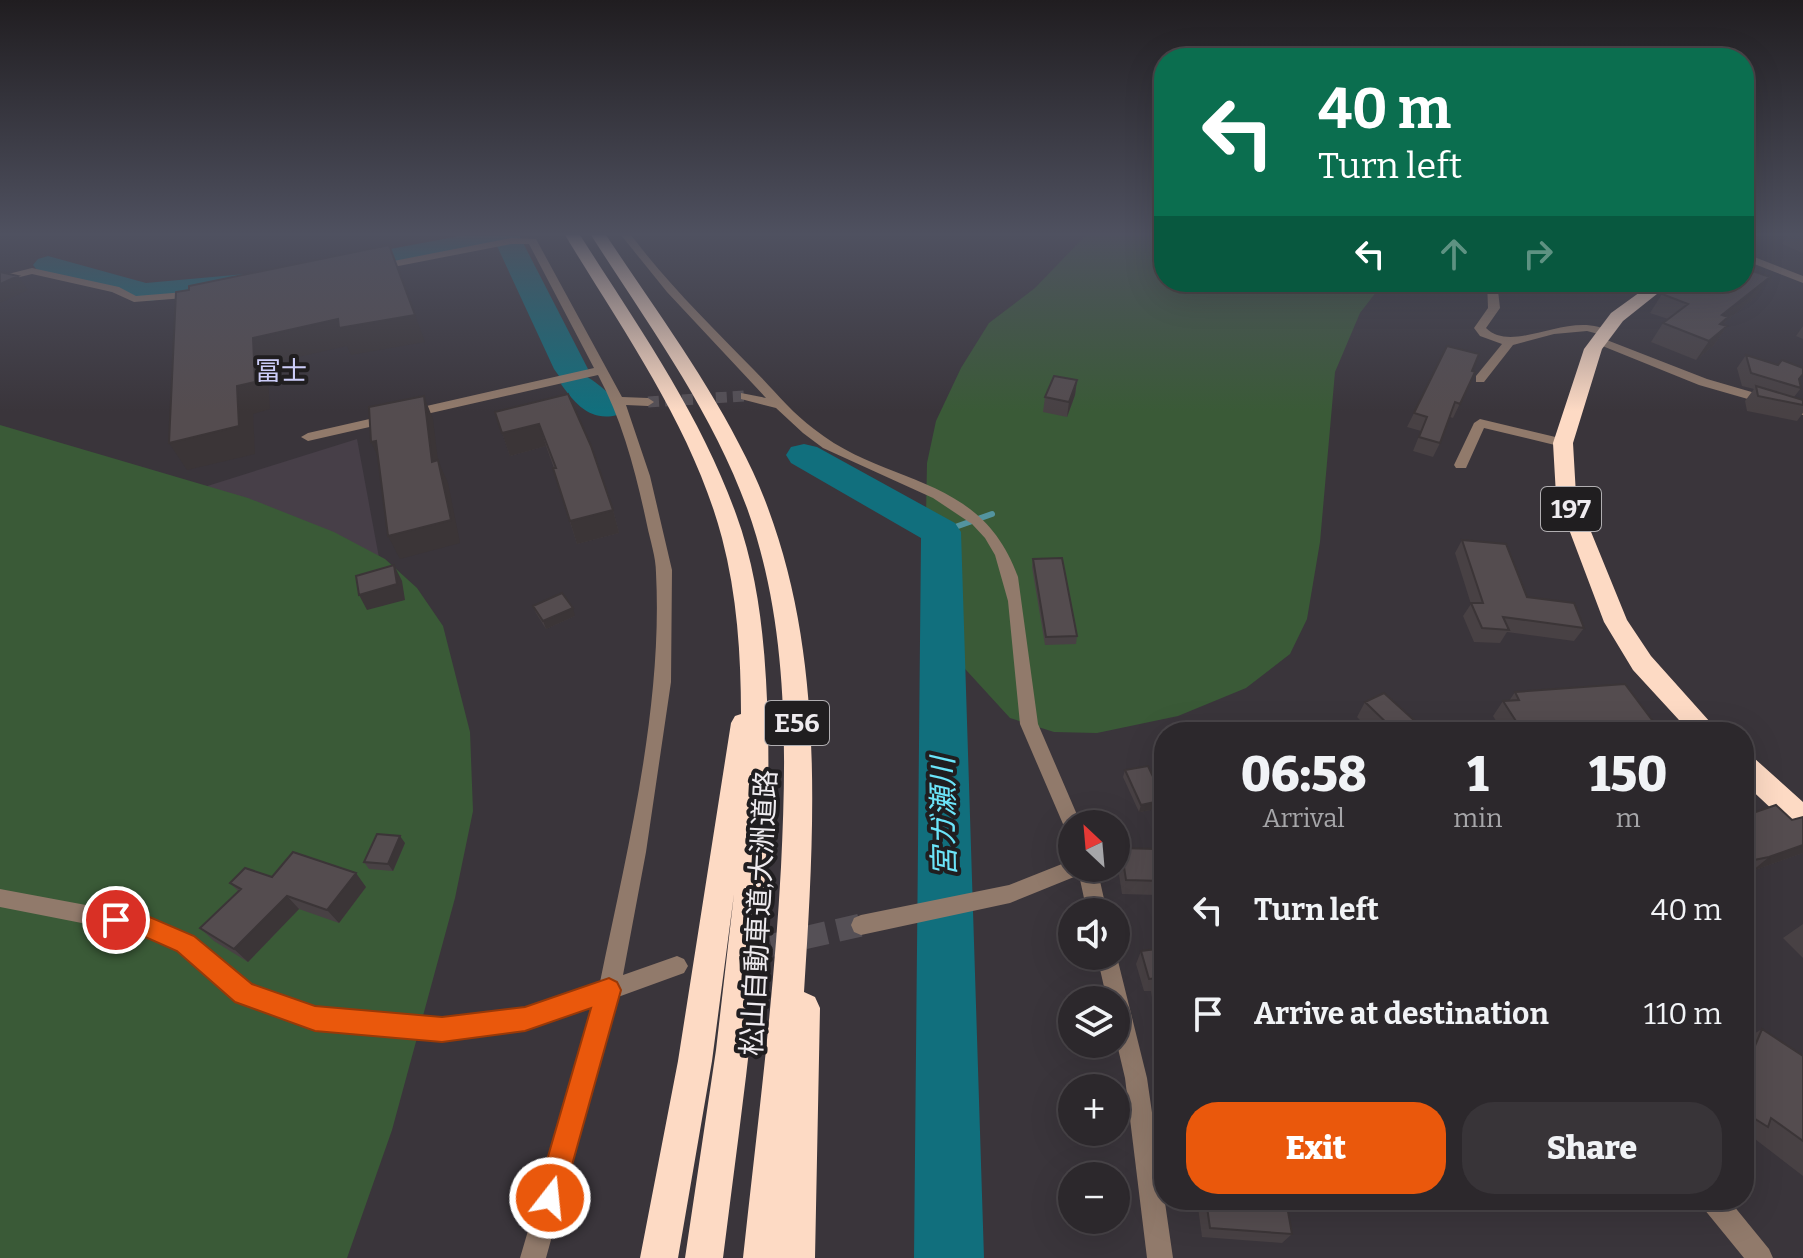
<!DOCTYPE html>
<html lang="en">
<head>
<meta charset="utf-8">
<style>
	:root { --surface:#2c282c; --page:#383438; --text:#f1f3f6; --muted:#a6a6a9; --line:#484448; --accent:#ea580c }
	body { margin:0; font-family:Bitter,"Noto Sans JP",serif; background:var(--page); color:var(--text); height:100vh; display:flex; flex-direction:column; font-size:30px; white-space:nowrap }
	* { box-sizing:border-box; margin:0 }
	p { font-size:26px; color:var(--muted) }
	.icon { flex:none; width:44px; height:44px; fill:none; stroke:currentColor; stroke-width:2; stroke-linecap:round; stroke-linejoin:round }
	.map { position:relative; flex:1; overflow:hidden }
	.sheet { position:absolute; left:1154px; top:722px; width:600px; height:488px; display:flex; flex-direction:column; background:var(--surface); border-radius:32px; box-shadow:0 8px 32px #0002,0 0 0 2px var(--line) }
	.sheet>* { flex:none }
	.top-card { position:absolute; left:1154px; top:48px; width:600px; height:244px; border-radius:32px; box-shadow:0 8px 32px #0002,0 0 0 2px var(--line); background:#0b6e4f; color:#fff; overflow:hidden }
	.needle { width:52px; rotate:334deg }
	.controls { position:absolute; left:1058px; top:810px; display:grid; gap:16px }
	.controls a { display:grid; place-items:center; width:72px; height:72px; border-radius:50%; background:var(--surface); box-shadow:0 8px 32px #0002,0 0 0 2px var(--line); font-size:40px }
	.pin { position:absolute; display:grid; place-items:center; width:68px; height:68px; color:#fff; margin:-34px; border:4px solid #fff; border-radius:50%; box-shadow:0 2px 8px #0007 }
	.me { position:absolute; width:88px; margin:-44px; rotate:16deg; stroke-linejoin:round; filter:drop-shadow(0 0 6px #0008) }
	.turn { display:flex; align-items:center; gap:28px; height:168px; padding:0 32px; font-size:36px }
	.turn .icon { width:104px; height:104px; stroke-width:2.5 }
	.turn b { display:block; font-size:56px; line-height:68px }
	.lanes { display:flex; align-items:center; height:76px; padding:0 32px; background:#0003; justify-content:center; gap:40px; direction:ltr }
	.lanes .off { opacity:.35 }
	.eta { display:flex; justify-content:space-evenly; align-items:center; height:136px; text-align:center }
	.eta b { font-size:48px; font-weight:800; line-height:56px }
	.button { display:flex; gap:16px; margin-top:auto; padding:16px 32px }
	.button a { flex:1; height:92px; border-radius:32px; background:var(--accent); color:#fff; font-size:32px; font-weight:800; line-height:92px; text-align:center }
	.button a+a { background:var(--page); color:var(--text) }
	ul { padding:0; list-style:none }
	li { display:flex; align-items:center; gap:24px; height:104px; padding:0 32px }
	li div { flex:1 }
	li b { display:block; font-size:30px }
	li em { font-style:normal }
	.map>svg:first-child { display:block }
</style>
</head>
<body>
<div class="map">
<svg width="1803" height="1258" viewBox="0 0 1803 1258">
	<rect width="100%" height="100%" fill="#3a353b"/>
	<!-- built -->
	<path fill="#473f48" d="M357,439L392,628L182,494Z"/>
	<!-- green -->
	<path fill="#3a5a37" d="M1086,235H1164V282H1384L1360,313L1335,372L1320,542L1307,619L1290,654L1246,688L1178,716L1097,733L1054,732L1010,718L956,659L942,627L934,596L926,516L927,463L936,421L961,368L989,323L1035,288Z
		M0,425L248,498L334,532L385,559L417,588L443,626L470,732L473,811L455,898L392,1130L347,1258H0Z"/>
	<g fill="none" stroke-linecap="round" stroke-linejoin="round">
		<!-- stream -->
		<path stroke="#53949f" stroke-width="6" d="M941,532L992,514"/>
		<!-- river -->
		<path fill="#116f7d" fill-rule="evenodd" d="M465,235H519L588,369L583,375C593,378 616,399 622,408L617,415C591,422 575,404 561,384L565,378L559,376L554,369L497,246L337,277L327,274L322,268L327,262L337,259Z
			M48,256L146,283L245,274L256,277L260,283L256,289L245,292L145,301L38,271L33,265L38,259Z
			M804,444L817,447L955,523L961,532L984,1258H914L921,538L791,463L786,455L791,447Z"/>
		<!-- street-tunnel-far1 -->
		<path stroke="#555056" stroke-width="11" stroke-dasharray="11 6" stroke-linecap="butt" d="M648,402L745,396"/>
		<!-- street-tunnel -->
		<path stroke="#555056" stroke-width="23" stroke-dasharray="23 11" stroke-linecap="butt" d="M738,953L861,925"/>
		<!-- street -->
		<path fill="#917a6b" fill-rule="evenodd" d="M621,235H631C668,284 711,326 754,370C774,390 791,412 814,429C888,488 980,472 1018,577L1038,724L1081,824H1072V832L1065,830L1063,824L1020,724L1008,601L995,555L985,538L972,524L933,498L823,448L803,433L776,408L741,399V393L766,398L667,292Z
			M511,238L536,239L622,397L648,398L654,402L648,406L626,405L650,476L672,570L671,682L646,852L623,975L677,956L684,959L688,966L684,973L618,997L546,1258H520L594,1006L525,1030L442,1040L315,1029L236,1001L178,951L143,935L0,907V889L145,916L192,937L250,986L315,1007L442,1018L525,1008L600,982C627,851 663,707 656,573C656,557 650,540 647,525C636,473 623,422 598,375L308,441L301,437L308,433L594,368L529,244H511L378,270L373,267L378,264Z
			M1744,253L1803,276V283L1744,260Z
			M32,268L119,287L136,296L197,291L202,294L197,297L134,302L112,292L32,274L0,282V276Z
			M1487,282H1497L1500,308L1486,328C1514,356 1572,307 1612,333L1606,336L1587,331L1554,334L1513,345L1484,382H1476V376L1502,344L1480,336L1474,328L1488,308Z
			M1599,337L1707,379L1803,407V415L1699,385L1595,343L1593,341Z
			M1480,419L1568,440L1570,443L1563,447L1484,428L1466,468H1456L1454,465L1474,423Z
			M1072,860V868H1097L1107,912H1087L1079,875L1010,903L861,935L854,932L851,925L854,918L861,915L1009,885Z
			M1116,953L1147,1078L1173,1258H1147L1125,1078L1116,1040V1000H1107L1097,956H1116Z
			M1701,1200H1729L1769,1249L1773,1258H1744L1704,1209Z"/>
		<!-- highway -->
		<path fill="#fddac4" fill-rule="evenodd" d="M565,235H580C637,325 700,413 736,514C761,582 766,657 768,728C772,906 745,1082 723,1258H685L716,1050L734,894L712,1061L678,1258H640L678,1061L731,723L735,716L741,714C741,655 737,595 722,538C693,428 623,331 565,235Z
			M591,235H606C657,312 714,388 753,472C827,634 815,819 804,992L815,997L820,1008L815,1258H743C757,1128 774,998 781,867C787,746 788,622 747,508C711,409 647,323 591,235Z
			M1654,282H1672L1623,321L1602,349L1573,443L1576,495L1627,620L1651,656L1719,732H1690L1633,670L1604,622L1556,495L1553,443L1584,349L1611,313Z
			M1744,755L1754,758L1803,802V832L1793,829L1744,783Z"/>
	</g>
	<!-- wall -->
	<path fill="#484144" d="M1788,235H1803V253L1782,244Z
		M1579,282H1610L1599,290Z
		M1662,294L1757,296L1725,322L1723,325L1727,326L1714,345L1696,360L1651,342L1663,323L1668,319L1650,313Z
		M1803,326V339L1796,336Z
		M1746,355L1803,375L1799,380L1801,388L1794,397L1803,400V413L1797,421L1747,411L1745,401L1754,389L1742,386L1737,368Z
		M1472,371L1475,372L1453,418L1450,417L1440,443L1433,457L1413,451L1421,431L1407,427L1414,413Z
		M1077,380L1075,395L1067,417L1043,412L1045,397Z
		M568,394L613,510L619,533L577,544L553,468H554L546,446L510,456L495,412Z
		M1462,540L1527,597L1584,628L1574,641L1507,632L1500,643L1474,642L1463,616L1471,604L1455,553Z
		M1033,559L1077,636L1076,644L1045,645L1032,567Z
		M533,606L575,616L546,629L536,613Z
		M1515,692L1661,732H1503L1493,716L1503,701H1509Z
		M1365,702L1427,732H1372L1357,717Z
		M1125,770L1162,808L1139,812L1123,777Z
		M1744,816L1803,853L1752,871L1744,873Z
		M405,843L393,871L369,869L364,862Z
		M1121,848L1162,881L1156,895L1122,894L1117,862Z
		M230,883L366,887L339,923L299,909L248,962L214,941L200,928L238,891Z
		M1803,924V958L1783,938Z
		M1164,948V1039H1158L1151,991H1144L1136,964L1141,951Z
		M1762,1029L1803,1056V1176L1751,1136L1744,1139V1040Z
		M1197,1200H1286L1292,1234L1282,1243L1202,1237Z"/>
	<!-- shaded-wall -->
	<path fill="#3b3537" d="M389,245L425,342L351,355L347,346L267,364L270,409L253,414L255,454L187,470L169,443L237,386L253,338Z
		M18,276L28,290L0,303V284Z
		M1770,277L1757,296L1725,322L1717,334L1727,326L1714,345L1696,360L1718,328L1722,315Z
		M1604,282H1610L1599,290Z
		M1077,380L1075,395L1067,417L1069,402Z
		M424,396L433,419L438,461L448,483L460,543L400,559L388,536L432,462Z
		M539,424L546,446L510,456L502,433Z
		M376,441L382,465L371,442Z
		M613,510L619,533L577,544L570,521Z
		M394,565L402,581L405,600L367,610L359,595Z
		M573,608L575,616L546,629L543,621Z
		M1164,800L1162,808L1139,812L1141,805Z
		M400,836L405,843L393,871L388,864Z
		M1803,845V853L1752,871L1769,857Z
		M356,873L366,887L339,923L327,910Z
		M287,896L299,909L248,962L234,949Z"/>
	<!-- building -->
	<path fill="#544c4f" stroke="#3b3537" stroke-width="2" d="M389,245L415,315L339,328L338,319L253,338L255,382L237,386L239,426L169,443L176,292L189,290V286Z
		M1744,268L1770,277L1722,315L1728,317L1720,324L1727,326L1709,341L1663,323L1688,304L1662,294L1678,282H1744Z
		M0,272L18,276L0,284Z
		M1447,346L1479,354L1472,371L1475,372L1460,404L1455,402L1440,443L1419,437L1427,417L1414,413Z
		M1746,355L1778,365L1782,360L1803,368V374L1799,379L1801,388L1751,373Z
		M1054,376L1077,380L1069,402L1045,397Z
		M1756,386L1803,400V405L1758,396Z
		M568,394L591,446L613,510L570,521L553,468H556L539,424L502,433L495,412Z
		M424,396L432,462L438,460L451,520L388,536L376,441L371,442L369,407Z
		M1462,540L1506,544L1527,597L1574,603L1584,628L1503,617L1509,630L1482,628L1471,603H1483Z
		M1062,558L1077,636L1046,637L1033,559Z
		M394,565L397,584L359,595L356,576Z
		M562,593L573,608L543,621L533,606Z
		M1625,684L1661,732H1523L1503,701L1519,700L1515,692Z
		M1384,693L1427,732H1396L1365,702Z
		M1181,727L1196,732H1179Z
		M1148,766L1164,800L1141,805L1125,770Z
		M1776,805L1792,820L1803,817V845L1769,857L1744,862V816Z
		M377,834L400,836L388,864L364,862Z
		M1121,848L1156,849L1162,881L1126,880Z
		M293,852L356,873L327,910L287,896L234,949L200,928L241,889L230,883L245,868L272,877Z
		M1164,948V1027L1157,978L1149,979L1141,951Z
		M1762,1029L1803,1056V1141L1771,1118L1768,1127L1744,1112V1072Z
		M1206,1200H1286L1292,1234L1210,1228Z"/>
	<!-- sky -->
	<linearGradient id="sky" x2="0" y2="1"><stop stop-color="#201d20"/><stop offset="0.57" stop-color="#4f5160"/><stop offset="1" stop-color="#4f5160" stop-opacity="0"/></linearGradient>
	<rect width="1803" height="411" fill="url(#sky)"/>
	<!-- route -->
	<path fill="#ea580c" stroke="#983908" stroke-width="2" d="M116,909L145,915L194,936L252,984L315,1006L442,1017L525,1007L609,978L617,982L621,990L560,1208L550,1212L540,1208L536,1198L591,1008L525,1031L442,1042L315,1031L235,1002L177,951L143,936L108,928L105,920L108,912Z"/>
	<g text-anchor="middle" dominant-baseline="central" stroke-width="8" stroke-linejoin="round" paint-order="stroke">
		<!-- far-quarter labels -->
		<g font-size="26" fill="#cccdf9" stroke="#201e20">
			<text x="281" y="371">冨士</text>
		</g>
		<!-- shield labels -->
		<g fill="#201e20" stroke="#b0aeb1" stroke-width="2">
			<rect x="1541" y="487" width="60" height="44" rx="6"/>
			<rect x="765" y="701" width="64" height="44" rx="6"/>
		</g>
		<g font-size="26" font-weight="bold" fill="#eeebef">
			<text x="1571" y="509">197</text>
			<text x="797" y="723">E56</text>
		</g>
		<!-- street labels -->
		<g font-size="28" fill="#eeebef" stroke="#201e20">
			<text transform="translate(759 913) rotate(-87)">松山自動車道;大洲道路</text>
		</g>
		<!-- water labels -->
		<g font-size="30" font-style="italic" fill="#6ce5fa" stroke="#201e20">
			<text transform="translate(944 817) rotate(-91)">宮ガ瀬川</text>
		</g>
	</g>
</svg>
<div class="controls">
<a><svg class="needle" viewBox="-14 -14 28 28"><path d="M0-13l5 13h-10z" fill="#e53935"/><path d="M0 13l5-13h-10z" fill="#a6a6a9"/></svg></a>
<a><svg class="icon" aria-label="sound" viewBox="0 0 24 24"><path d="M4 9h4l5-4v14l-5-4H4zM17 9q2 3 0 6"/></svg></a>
<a><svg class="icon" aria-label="layers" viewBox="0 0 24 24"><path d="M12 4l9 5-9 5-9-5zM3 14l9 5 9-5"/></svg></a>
<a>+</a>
<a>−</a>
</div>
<div class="pin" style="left:116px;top:920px;background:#d93025"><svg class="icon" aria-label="arrive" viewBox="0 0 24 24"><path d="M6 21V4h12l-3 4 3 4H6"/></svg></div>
<svg class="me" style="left:550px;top:1198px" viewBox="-20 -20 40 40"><circle r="17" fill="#ea580c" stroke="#fff" stroke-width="3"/><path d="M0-11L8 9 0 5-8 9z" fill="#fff"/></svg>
<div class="top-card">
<div class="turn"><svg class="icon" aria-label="left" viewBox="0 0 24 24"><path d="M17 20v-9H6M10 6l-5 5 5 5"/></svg><div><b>40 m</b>Turn left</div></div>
<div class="lanes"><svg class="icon" aria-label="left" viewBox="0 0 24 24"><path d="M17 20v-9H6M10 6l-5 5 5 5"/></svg><svg class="icon off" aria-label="ahead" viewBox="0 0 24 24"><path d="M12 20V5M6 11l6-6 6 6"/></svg><svg class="icon off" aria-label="right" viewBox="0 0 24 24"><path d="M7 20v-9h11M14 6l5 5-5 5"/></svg></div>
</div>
<section class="sheet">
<div class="eta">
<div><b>06:58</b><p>Arrival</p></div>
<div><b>1</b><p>min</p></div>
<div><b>150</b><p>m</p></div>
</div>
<ul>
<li><svg class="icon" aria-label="left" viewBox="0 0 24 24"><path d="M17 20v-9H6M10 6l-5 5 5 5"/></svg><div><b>Turn left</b></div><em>40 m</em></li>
<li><svg class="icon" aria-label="arrive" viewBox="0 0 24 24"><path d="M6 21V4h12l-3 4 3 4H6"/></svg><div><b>Arrive at destination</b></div><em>110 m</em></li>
</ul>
<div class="button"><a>Exit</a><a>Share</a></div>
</section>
</div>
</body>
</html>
